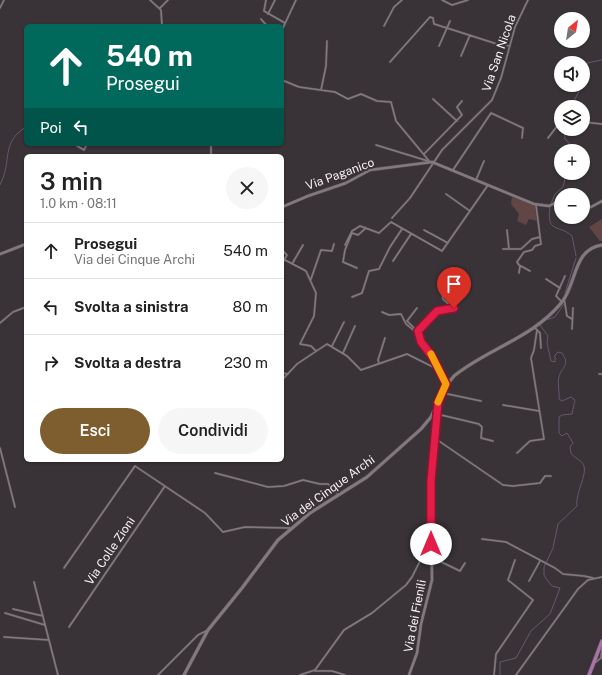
<!DOCTYPE html>
<html lang="it">
<head>
<meta charset="utf-8">
<style>
	:root { --surface:#fff; --page:#f6f6f6; --text:#222; --muted:#767676; --line:#e0e0e0; --accent:#7e5e2e }
	body { margin:0; font-family:"Public Sans",sans-serif; background:var(--page); color:var(--text); height:100vh; display:flex; flex-direction:column; font-size:15px; white-space:nowrap }
	* { box-sizing:border-box; margin:0 }
	p { font-size:13px; color:var(--muted) }
	.icon { flex:none; width:22px; height:22px; fill:none; stroke:currentColor; stroke-width:2; stroke-linecap:round; stroke-linejoin:round }
	.map { position:relative; flex:1; overflow:hidden }
	.panel { position:absolute; left:24px; top:154px; width:260px; height:308px; display:flex; flex-direction:column; background:var(--surface); border-radius:6px; box-shadow:0 1px 3px #0004 }
	.panel>* { flex:none }
	.top-card { position:absolute; left:24px; top:24px; width:260px; height:122px; border-radius:6px; box-shadow:0 1px 3px #0004; background:#00695c; color:#fff; overflow:hidden }
	.needle { width:26px; rotate:30deg }
	.buttons { position:absolute; left:554px; top:12px; display:grid; gap:8px }
	.buttons a { display:grid; place-items:center; width:36px; height:36px; border-radius:50%; background:var(--surface); box-shadow:0 1px 3px #0004; font-size:20px }
	.pin { position:absolute; display:grid; place-items:center; width:34px; height:34px; color:#fff; margin:-41px -17px; border-radius:50% 50% 50% 0; rotate:-45deg; box-shadow:0 0 4px #0007 }
	.pin .icon { rotate:45deg }
	.me { position:absolute; width:44px; margin:-22px; rotate:0deg; stroke-linejoin:round; filter:drop-shadow(0 0 3px #0008) }
	.turn { display:flex; align-items:center; gap:14px; height:84px; padding:0 16px; font-size:18px }
	.turn .icon { width:52px; height:52px; stroke-width:2.5 }
	.turn b { display:block; font-size:28px; line-height:34px }
	.then { display:flex; align-items:center; height:38px; padding:0 16px; background:#0003; gap:8px; font-size:15px }
	.round { display:grid; place-items:center; flex:none; width:42px; height:42px; border-radius:21px; background:var(--page) }
	.summary { display:flex; align-items:center; justify-content:space-between; height:68px; padding:0 16px }
	h1 { font-size:24px; font-weight:600; line-height:30px }
	.cta { display:flex; gap:8px; margin-top:auto; padding:8px 16px }
	.cta a { flex:1; height:46px; border-radius:24px; background:var(--accent); color:#fff; font-size:16px; font-weight:600; line-height:46px; text-align:center }
	.cta a+a { background:var(--page); color:var(--text) }
	ul { padding:0; list-style:none }
	li { display:flex; align-items:center; gap:12px; height:56px; padding:0 16px; border-top:1px solid var(--line) }
	li div { flex:1 }
	li b { display:block; font-size:15px }
	li em { font-style:normal }
	.map>svg:first-child { display:block }
</style>
</head>
<body>
<div class="map">
<svg width="602" height="675" viewBox="0 0 602 675">
	<rect width="100%" height="100%" fill="#393236"/>
	<!-- green -->
	<path fill="#624545" d="M512,197L535,206L537,221L529,219L526,225L517,221L519,214L511,204Z
		M602,219V241H600L589,227Z"/>
	<g fill="none" stroke-linecap="round" stroke-linejoin="round">
		<!-- stream -->
		<path stroke="#645871" stroke-width="1" d="M583,83L587,63L602,60
			M571,107L582,85
			M564,129L565,139L574,148V151
			M0,185C13,159 0,143 26,127
			M551,204L555,194L563,187L566,175L571,173
			M550,207C546,234 559,224 572,236L576,256
			M565,293L576,258
			M543,321L555,317L564,304
			M500,675V662L516,658L531,631L550,614L560,588L552,586L547,580L544,575V567L553,548L558,524L577,506C575,493 587,476 584,466C582,460 574,458 571,453L570,447L573,443L567,433L562,436L559,433V417L562,415L572,414L575,400L571,397L562,401L559,399C560,393 557,383 559,377C561,367 571,366 562,353L558,352L555,355V362L551,361L547,343L548,336L540,325"/>
		<!-- minor casing -->
		<g stroke="#544e51" stroke-width="2.5">
			<path id="minor" d="M150,0L161,10L162,26
				M266,0L264,11L285,23
				M442,0L452,5L468,0
				M0,8L4,0
				M160,8L168,0
				M268,14L275,0
				M261,19L267,26
				M253,25L254,26
				M384,26L394,7L402,0
				M282,30L296,0
				M439,46L447,28L497,44L510,46
				M461,56L470,35
				M390,62L430,17L433,18L434,24L447,28L450,21
				M282,80L299,87L335,92L348,99L361,94L377,101L391,102L396,121L430,162
				M321,90L326,66L327,41
				M433,99L457,121
				M566,107L568,101
				M583,122L602,124
				M548,138L561,121
				M74,144L84,150L87,144
				M211,144V156
				M31,145L32,144
				M376,145L428,161
				M424,154L462,115L457,107L462,101
				M453,170L491,113L523,128L522,138
				M476,180L484,161
				M446,194L470,211
				M392,218L410,198L442,150L492,100L501,78L515,27L528,0
				M424,230L448,243
				M507,230L509,249
				M345,245L352,231L360,226L379,233L391,222L442,251L488,185
				M503,249H521L532,239L540,237
				M282,250L287,255L282,264
				M285,260L306,271L316,293L314,316L300,344L311,346L316,351
				M393,261L411,234
				M292,264L303,245
				M357,268L343,262L345,250L352,233L358,235L366,228
				M530,271L519,265L517,262L524,252L532,250L535,246L541,244L536,205
				M519,273L520,266
				M311,279L321,250L332,251L334,244
				M546,279L560,288
				M352,297L362,293L369,271L379,269L390,247L402,229
				M564,298L567,316L572,319
				M562,302L556,296L565,276
				M417,308L407,321L418,332L420,338
				M382,312L389,315L401,314L406,324L417,333L420,340L433,358L437,369
				M0,323L13,312L26,307
				M572,329L573,308
				M537,330L540,333L541,348
				M418,332L437,311L454,309L443,299L441,285
				M332,346L344,322
				M343,353L355,326
				M379,363L378,360L385,338
				M282,373L288,374
				M599,374H602
				M282,380L297,364L327,344L347,356L361,370L407,354L437,369L446,385
				M443,393L481,401
				M503,405L539,411
				M437,414L479,424L482,427L481,438L493,441
				M436,439L503,485L513,486L540,483L545,476H551
				M0,448L15,507
				M517,453L530,441L544,439L531,358L534,350L537,330L535,328
				M215,473L268,487L284,486L303,480L320,484H328L339,495
				M482,539L506,542L555,568L563,574L584,576L593,578
				M431,557L460,571L465,563
				M64,568L135,466L205,513L223,532L245,527L290,528
				M529,581L540,561
				M34,582L58,675
				M13,609L43,616
				M5,613L45,625
				M69,627L165,486
				M4,637L49,640
				M601,657L602,649
				M596,662L602,657
				M315,671H332L345,675
				M158,675L198,635L208,630
				M300,675L315,670L344,630L372,613L406,585L412,577L423,555L431,544
				M494,675L496,654L533,600L508,580L515,560
				M516,675L578,589L588,580L602,577"/>
		</g>
		<!-- tertiary casing -->
		<g stroke="#544e51" stroke-width="3.5">
			<path id="tertiary" d="M282,207L308,196L346,183L370,170L432,162L534,204L549,206L561,200
				M583,208L591,207L602,201
				M0,254L26,244
				M409,675L417,653L421,624L432,580L431,483L437,405"/>
		</g>
		<!-- secondary casing -->
		<g stroke="#544e51" stroke-width="4">
			<path id="secondary" d="M184,675L208,630L242,588L278,540L310,513L367,477L421,429L431,417L446,386L454,376C487,349 533,338 562,302C577,283 573,249 602,245"/>
		</g>
		<!-- primary casing -->
		<g stroke="#544e51" stroke-width="4.5">
			<path id="primary" d="M589,675L602,641"/>
		</g>
		<!-- minor -->
		<use href="#minor" stroke="#81797e" stroke-width="1.5"/>
		<!-- tertiary -->
		<use href="#tertiary" stroke="#81797e" stroke-width="2.5"/>
		<!-- secondary -->
		<use href="#secondary" stroke="#81797e" stroke-width="3"/>
		<!-- primary -->
		<use href="#primary" stroke="#a972aa" stroke-width="3.5"/>
	</g>
	<g fill="none" stroke-linecap="round" stroke-linejoin="round">
		<!-- route casing -->
		<g stroke="#92132f" stroke-width="10">
			<path id="route" d="M431,544V481L438,403L446,384L432,356L421,342L418,331L437,311L454,308"/>
		</g>
		<!-- route -->
		<use href="#route" stroke="#e11d48" stroke-width="7"/>
		<!-- slow -->
		<path stroke="#f59e0b" stroke-width="7" d="M431,354L446,384L438,402"/>
	</g>
	<g text-anchor="middle" dominant-baseline="central" stroke-width="4" stroke-linejoin="round" paint-order="stroke">
		<!-- street labels -->
		<g font-size="12" fill="#f6f1f4" stroke="#393236">
			<text transform="translate(499 53) rotate(-71)">Via San Nicola</text>
			<text transform="translate(340 174) rotate(-20)">Via Paganico</text>
			<text transform="translate(328 491) rotate(-36)">Via dei Cinque Archi</text>
			<text transform="translate(110 551) rotate(-56)">Via Colle Zioni</text>
			<text transform="translate(415 616) rotate(-79)">Via dei Fienili</text>
		</g>
	</g>
</svg>
<div class="buttons">
<a><svg class="needle" viewBox="-14 -14 28 28"><path d="M0-13l5 13h-10z" fill="#e53935"/><path d="M0 13l5-13h-10z" fill="#767676"/></svg></a>
<a><svg class="icon" aria-label="sound" viewBox="0 0 24 24"><path d="M4 9h4l5-4v14l-5-4H4zM17 9q2 3 0 6"/></svg></a>
<a><svg class="icon" aria-label="layers" viewBox="0 0 24 24"><path d="M12 4l9 5-9 5-9-5zM3 14l9 5 9-5"/></svg></a>
<a>+</a>
<a>−</a>
</div>
<div class="pin" style="left:454px;top:308px;background:#d93025"><svg class="icon" aria-label="arrive" viewBox="0 0 24 24"><path d="M6 21V4h12l-3 4 3 4H6"/></svg></div>
<svg class="me" style="left:431px;top:544px" viewBox="-20 -20 40 40"><circle r="19" fill="#fff"/><path d="M0-13L10 11 0 6-10 11z" fill="#e11d48"/></svg>
<div class="top-card">
<div class="turn"><svg class="icon" aria-label="ahead" viewBox="0 0 24 24"><path d="M12 20V5M6 11l6-6 6 6"/></svg><div><b>540 m</b>Prosegui</div></div>
<div class="then">Poi<svg class="icon" aria-label="left" viewBox="0 0 24 24"><path d="M17 20v-9H6M10 6l-5 5 5 5"/></svg></div>
</div>
<section class="panel">
<div class="summary"><div><h1>3 min</h1><p>1.0 km · 08:11</p></div><a class="round"><svg class="icon" aria-label="close" viewBox="0 0 24 24"><path d="M6 6l12 12M18 6L6 18"/></svg></a></div>
<ul>
<li><svg class="icon" aria-label="ahead" viewBox="0 0 24 24"><path d="M12 20V5M6 11l6-6 6 6"/></svg><div><b>Prosegui</b><p>Via dei Cinque Archi</p></div><em>540 m</em></li>
<li><svg class="icon" aria-label="left" viewBox="0 0 24 24"><path d="M17 20v-9H6M10 6l-5 5 5 5"/></svg><div><b>Svolta a sinistra</b></div><em>80 m</em></li>
<li><svg class="icon" aria-label="right" viewBox="0 0 24 24"><path d="M7 20v-9h11M14 6l5 5-5 5"/></svg><div><b>Svolta a destra</b></div><em>230 m</em></li>
</ul>
<div class="cta"><a>Esci</a><a>Condividi</a></div>
</section>
</div>
</body>
</html>
